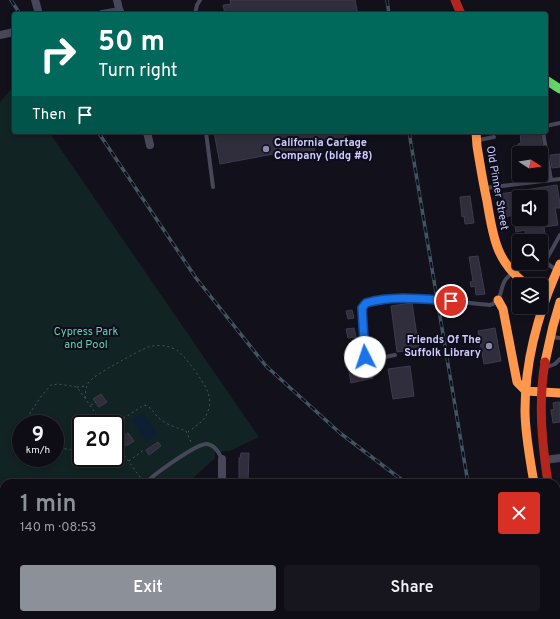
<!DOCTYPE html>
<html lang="en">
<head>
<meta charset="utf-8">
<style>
	:root { --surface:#0e0c14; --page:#17151d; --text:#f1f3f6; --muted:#9b9ba0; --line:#2e2c34; --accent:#8c9099 }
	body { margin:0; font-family:Overpass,sans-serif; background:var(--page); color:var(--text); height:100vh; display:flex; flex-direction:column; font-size:15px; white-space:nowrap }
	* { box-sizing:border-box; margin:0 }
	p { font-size:13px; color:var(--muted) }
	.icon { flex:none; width:22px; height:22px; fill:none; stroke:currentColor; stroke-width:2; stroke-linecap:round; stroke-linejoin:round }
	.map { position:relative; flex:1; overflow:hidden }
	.details { position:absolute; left:0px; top:479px; width:560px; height:140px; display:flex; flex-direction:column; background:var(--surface); border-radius:12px 12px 0 0; box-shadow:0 2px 6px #0003,0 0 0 1px var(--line) }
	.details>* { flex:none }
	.guide { position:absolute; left:12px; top:12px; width:536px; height:122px; border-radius:4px; box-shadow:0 2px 6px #0003,0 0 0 1px var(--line); background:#00695c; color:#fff; overflow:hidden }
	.needle { width:26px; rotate:102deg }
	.tools { position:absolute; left:512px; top:146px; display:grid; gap:8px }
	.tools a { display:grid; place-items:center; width:36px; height:36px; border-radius:4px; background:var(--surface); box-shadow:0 2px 6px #0003,0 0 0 1px var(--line); font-size:20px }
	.speed { position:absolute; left:12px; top:415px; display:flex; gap:8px; font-size:20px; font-weight:700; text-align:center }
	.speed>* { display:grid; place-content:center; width:52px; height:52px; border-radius:50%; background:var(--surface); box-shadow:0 2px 6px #0003,0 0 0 1px var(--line); line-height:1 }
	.speed small { font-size:10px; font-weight:400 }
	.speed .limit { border:2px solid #111; border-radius:6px; background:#fff; color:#111 }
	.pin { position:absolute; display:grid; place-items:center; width:34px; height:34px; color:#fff; margin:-17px; border:2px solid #fff; border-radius:50%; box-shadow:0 1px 4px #0007 }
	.me { position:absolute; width:44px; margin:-22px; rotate:356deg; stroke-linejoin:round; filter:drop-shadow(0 0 3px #0008) }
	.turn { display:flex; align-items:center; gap:14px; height:84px; padding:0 20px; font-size:18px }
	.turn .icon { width:52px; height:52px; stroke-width:2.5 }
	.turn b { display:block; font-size:28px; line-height:34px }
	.then { display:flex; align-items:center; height:38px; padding:0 20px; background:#0003; gap:8px; font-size:15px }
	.round { display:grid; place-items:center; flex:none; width:42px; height:42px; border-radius:4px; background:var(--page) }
	.summary { display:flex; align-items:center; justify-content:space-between; height:68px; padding:0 20px }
	h1 { font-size:24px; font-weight:600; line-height:30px; color:var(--accent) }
	.action { display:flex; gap:8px; margin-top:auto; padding:8px 20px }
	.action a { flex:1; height:46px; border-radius:4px; background:var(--accent); color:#fff; font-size:16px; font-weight:600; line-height:46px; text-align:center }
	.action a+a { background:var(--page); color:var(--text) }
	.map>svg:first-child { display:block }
</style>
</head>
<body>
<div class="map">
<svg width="560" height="619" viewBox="0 0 560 619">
	<rect width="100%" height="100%" fill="#12101a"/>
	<!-- green -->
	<path fill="#112322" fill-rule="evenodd" d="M14,86V132H49L259,437L230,451L215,452V458L188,483H4V615H42V619H0V102ZM21,424H55V458H21ZM81,424H115V458H81Z"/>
	<!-- water -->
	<path fill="#0d1f34" d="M143,413L157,434L146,442L132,420Z"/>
	<!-- building -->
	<path fill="#302e3c" stroke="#3d3b4d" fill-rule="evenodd" d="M230,0H355L358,14H225L223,5L231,4Z
		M214,132H347L348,141L314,147L315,154L285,159L284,152L220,164Z
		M520,132H540L543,153H522V150H519L518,144L521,143Z
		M560,154V167L552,168L550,155Z
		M557,185L560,204V208H555L558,225L544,227L546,241H526L525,230L516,232L513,215L506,217L504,207L502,206L500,194ZM519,197H541V219H519Z
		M470,196L474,223L465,224L464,216L462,217L460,197Z
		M478,256L485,294L476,295L475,286L471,287L470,282L473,281L469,257Z
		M412,303L419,349L397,352L391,306Z
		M352,310L354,318L348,319L346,311Z
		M354,328L356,337L348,338L346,329Z
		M495,328L501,361L484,364L478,331Z
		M370,363L373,378L351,383L348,366Z
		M410,366L414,396L393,399L388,369Z
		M101,394L107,402L99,407L93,399Z
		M557,402H560V422L553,423L551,410L554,409L553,403Z
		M128,433L134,441L126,446L120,438Z
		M158,442L161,446L149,455L146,450Z
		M241,453H249L248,483H239V458H240Z"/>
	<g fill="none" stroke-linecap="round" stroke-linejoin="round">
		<!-- path -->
		<path stroke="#48565f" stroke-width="1" stroke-dasharray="2 3" stroke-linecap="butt" d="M77,387L86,386
			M85,398C86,392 85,386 90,381C95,374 139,351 148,347C155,345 163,345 169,347C172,348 176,349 178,351C184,355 204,382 207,390C209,395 211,402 209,408C205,422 198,424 188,432
			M91,405L96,402
			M28,424L30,413L42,395L51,385L58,384L77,387L103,424
			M115,424L144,405C154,408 153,414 160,419C167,425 178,428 186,431L192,444
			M115,442L117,445L122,441
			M115,446L117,445L142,480
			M55,448L57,447L81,452
			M129,461L145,449"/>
		<!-- lane -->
		<path stroke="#464759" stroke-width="4" d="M195,14L197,5L200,0
			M546,126L560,123
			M206,132L213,187
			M543,132L551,180
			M479,140L494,137
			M485,188L560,179
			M555,269L545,262L560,235
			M552,337L560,338
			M395,355L368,360L365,357L362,308L366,303C400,292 453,302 490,305C503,302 499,288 506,279C514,269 529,266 541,263
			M547,367L555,364L560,359
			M146,483C153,475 197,443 207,444C215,445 219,453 222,459"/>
		<!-- street -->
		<path stroke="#464759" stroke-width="8" d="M35,0L39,14
			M117,0L120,14
			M102,14L120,11
			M0,35L14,32
			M147,132L150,145
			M545,460L560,458
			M222,483V459
			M556,500L560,499
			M137,619V615
			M222,619V615
			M337,619V615"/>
		<!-- fast -->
		<path stroke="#63d668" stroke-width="9" d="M546,80L560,89
			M556,530L560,554
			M556,614L557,619"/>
		<!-- slow -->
		<path stroke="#ff974d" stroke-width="9" d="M476,132L477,146C480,164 483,183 487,201C493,237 496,262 527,285
			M498,300L503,309L517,382L526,391L560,393
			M545,362L553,326L560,302
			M534,483C530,459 525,434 525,410C525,359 539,310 560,264"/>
		<!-- jam -->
		<path stroke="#b3261e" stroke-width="9" d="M455,0L461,14
			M545,362C538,403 542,443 548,483"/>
		<!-- rail casing -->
		<g stroke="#405560" stroke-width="3.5">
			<path id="rail" d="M11,0L20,14
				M387,0L389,14
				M98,132L196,278L266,366L340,433L406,483
				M409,132L468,483
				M556,576L560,578
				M490,615L491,619"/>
		</g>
		<!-- rail -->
		<use href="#rail" stroke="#0e0d1d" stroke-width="2" stroke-dasharray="6" stroke-linecap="butt"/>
	</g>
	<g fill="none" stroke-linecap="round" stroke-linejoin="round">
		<!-- route casing -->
		<g stroke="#114b97" stroke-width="10">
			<path id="route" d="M365,357L362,308L366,303C393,295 423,299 451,301"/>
		</g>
		<!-- route -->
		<use href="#route" stroke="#1a73e8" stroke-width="7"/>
	</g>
	<!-- markers -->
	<g fill="#8c8bac" stroke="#0e0d1d" stroke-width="1.5">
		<circle cx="266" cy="149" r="4"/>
		<circle cx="489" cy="346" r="4"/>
	</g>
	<g text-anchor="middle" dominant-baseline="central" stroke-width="4" stroke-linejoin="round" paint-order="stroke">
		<!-- poi labels -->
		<g font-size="11" font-weight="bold" fill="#cecdfb" stroke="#0e0d1d" text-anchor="start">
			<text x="274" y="143">California Cartage<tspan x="274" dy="13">Company (bldg #8)</tspan></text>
			<text x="481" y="340" text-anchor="end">Friends Of The<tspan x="481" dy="13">Suffolk Library</tspan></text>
		</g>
		<!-- street labels -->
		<g font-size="11" fill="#cecdfb" stroke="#0e0d1d">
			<text transform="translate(497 188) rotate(80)">Old Pinner Street</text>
		</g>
		<!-- park labels -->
		<g font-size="11" fill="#60d4ac" stroke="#0e0d1d">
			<text x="86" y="332">Cypress Park<tspan x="86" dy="13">and Pool</tspan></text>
		</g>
	</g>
</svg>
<div class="tools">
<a><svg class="needle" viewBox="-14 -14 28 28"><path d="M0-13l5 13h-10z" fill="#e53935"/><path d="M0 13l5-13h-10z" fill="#9b9ba0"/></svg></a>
<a><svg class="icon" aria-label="sound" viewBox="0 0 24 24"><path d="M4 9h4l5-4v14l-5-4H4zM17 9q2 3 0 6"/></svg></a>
<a><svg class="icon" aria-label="search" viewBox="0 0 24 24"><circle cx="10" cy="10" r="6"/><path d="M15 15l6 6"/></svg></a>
<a><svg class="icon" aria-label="layers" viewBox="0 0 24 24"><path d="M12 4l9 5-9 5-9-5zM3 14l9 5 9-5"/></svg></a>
</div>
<div class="speed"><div>9<small>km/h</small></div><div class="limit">20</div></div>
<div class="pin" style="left:451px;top:301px;background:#d93025"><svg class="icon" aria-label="arrive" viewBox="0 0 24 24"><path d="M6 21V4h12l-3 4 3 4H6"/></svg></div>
<svg class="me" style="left:365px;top:357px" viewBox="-20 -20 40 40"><circle r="19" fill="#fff"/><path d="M0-13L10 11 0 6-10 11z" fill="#1a73e8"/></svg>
<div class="guide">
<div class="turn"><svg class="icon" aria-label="right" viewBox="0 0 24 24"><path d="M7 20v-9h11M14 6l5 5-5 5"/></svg><div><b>50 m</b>Turn right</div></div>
<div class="then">Then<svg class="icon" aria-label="arrive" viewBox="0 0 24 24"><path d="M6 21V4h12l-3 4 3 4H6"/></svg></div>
</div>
<section class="details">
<div class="summary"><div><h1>1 min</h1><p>140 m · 08:53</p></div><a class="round" style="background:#d93025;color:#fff"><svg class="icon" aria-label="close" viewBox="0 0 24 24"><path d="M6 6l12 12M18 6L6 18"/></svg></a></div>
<div class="action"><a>Exit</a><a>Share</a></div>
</section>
</div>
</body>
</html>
